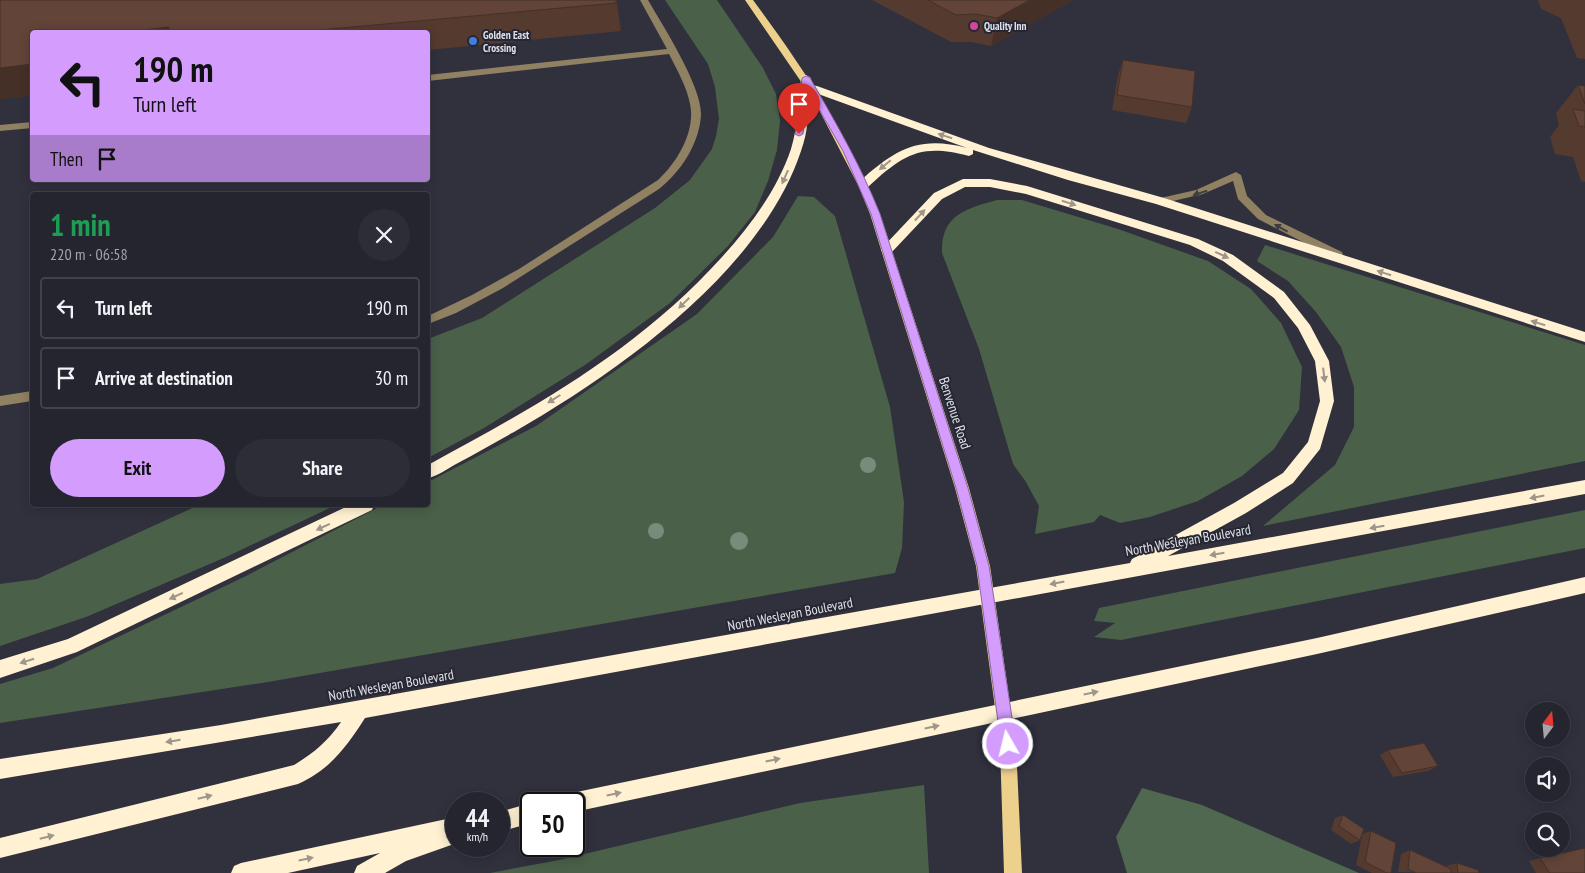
<!DOCTYPE html>
<html lang="en">
<head>
<meta charset="utf-8">
<style>
	:root { --surface:#24252e; --page:#2c2d36; --text:#f1f3f6; --muted:#a3a5aa; --line:#41424a; --accent:#d39cfd }
	body { margin:0; font-family:"PT Sans Narrow",sans-serif; background:var(--page); color:var(--text); height:100vh; display:flex; flex-direction:column; font-size:19px; white-space:nowrap }
	* { box-sizing:border-box; margin:0 }
	p { font-size:16px; color:var(--muted) }
	.icon { flex:none; width:28px; height:28px; fill:none; stroke:currentColor; stroke-width:2; stroke-linecap:round; stroke-linejoin:round }
	.map { position:relative; flex:1; overflow:hidden }
	.details { position:absolute; left:30px; top:192px; width:400px; height:315px; display:flex; flex-direction:column; background:var(--surface); border-radius:5px; box-shadow:0 2px 12px #0003,0 0 0 1px var(--line) }
	.details>* { flex:none }
	.banner { position:absolute; left:30px; top:30px; width:400px; height:152px; border-radius:5px; box-shadow:0 2px 12px #0003,0 0 0 1px var(--line); background:#d39cfd; color:#111; overflow:hidden }
	.needle { width:32px; rotate:16deg }
	.buttons { position:absolute; left:1525px; top:702px; display:grid; gap:10px }
	.buttons a { display:grid; place-items:center; width:45px; height:45px; border-radius:50%; background:var(--surface); box-shadow:0 2px 12px #0003,0 0 0 1px var(--line); font-size:25px }
	.speed { position:absolute; left:445px; top:792px; display:flex; gap:10px; font-size:25px; font-weight:700; text-align:center }
	.speed>* { display:grid; place-content:center; width:65px; height:65px; border-radius:50%; background:var(--surface); box-shadow:0 2px 12px #0003,0 0 0 1px var(--line); line-height:1 }
	.speed small { font-size:12px; font-weight:400 }
	.speed .limit { border:2px solid #111; border-radius:8px; background:#fff; color:#111 }
	.pin { position:absolute; display:grid; place-items:center; width:42px; height:42px; color:#fff; margin:-51px -21px; border-radius:50% 50% 50% 0; rotate:-45deg; box-shadow:0 0 5px #0007 }
	.pin .icon { rotate:45deg }
	.me { position:absolute; width:55px; margin:-28px; rotate:352deg; stroke-linejoin:round; filter:drop-shadow(0 0 4px #0008) }
	.turn { display:flex; align-items:center; gap:18px; height:105px; padding:0 20px; font-size:22px }
	.turn .icon { width:65px; height:65px; stroke-width:2.5 }
	.turn b { display:block; font-size:35px; line-height:42px }
	.then { display:flex; align-items:center; height:48px; padding:0 20px; background:#0003; gap:10px; font-size:19px }
	.round { display:grid; place-items:center; flex:none; width:52px; height:52px; border-radius:26px; background:var(--page) }
	.head { display:flex; align-items:center; justify-content:space-between; height:85px; padding:0 20px }
	h1 { font-size:30px; font-weight:700; line-height:38px; color:#1e9e55 }
	.action { display:flex; gap:10px; margin-top:auto; padding:10px 20px }
	.action a { flex:1; height:58px; border-radius:30px; background:var(--accent); color:#111; font-size:20px; font-weight:700; line-height:58px; text-align:center }
	.action a+a { background:var(--page); color:var(--text) }
	ul { padding:0; list-style:none }
	li { display:flex; align-items:center; gap:15px; height:62px; margin:0 10px 8px; padding:0 10px; border:2px solid var(--line); border-radius:5px }
	li div { flex:1 }
	li b { display:block; font-size:19px }
	li em { font-style:normal }
	.map>svg:first-child { display:block }
</style>
</head>
<body>
<div class="map">
<svg width="1585" height="873" viewBox="0 0 1585 873">
	<rect width="100%" height="100%" fill="#30313d"/>
	<!-- green -->
	<path fill="#4a6049" d="M665,0H717L763,68L776,94L780,121L777,150L768,181L755,212L728,246L670,303L585,365L484,428L428,458V339L482,318L655,208L690,180L712,149L716,136L719,119L715,87L708,64Z
		M798,196L814,197L835,216L890,407L904,502L902,548L895,573L268,682L0,723V684L53,668L246,576L383,505H428V482L536,426L697,314L773,237Z
		M997,200H1022L1118,229L1208,261L1251,289L1281,323L1302,367L1299,410L1274,449L1242,476L1198,501L1150,517L1120,523L1100,515L1094,522L1035,534L1039,506L1026,482L1013,464L979,349L942,253C941,215 965,209 997,200Z
		M1265,245L1585,345V461L1263,526L1335,465L1354,427V387L1341,347L1316,312L1288,281L1257,261Z
		M199,505H336L226,557L86,617L0,646V584L37,579Z
		M1585,510V548L1121,640L1094,637L1115,623L1094,621L1099,608Z
		M924,785L929,873H490L559,860L800,803Z"/>
	<!-- forest -->
	<path fill="#50684f" d="M1142,788L1202,805L1359,873H1127L1116,837Z"/>
	<g fill="none" stroke-linecap="round" stroke-linejoin="round">
		<!-- minor -->
		<path fill="#8f8161" fill-rule="evenodd" d="M640,0H648C663,26 701,85 701,114C700,143 680,173 659,189L503,288L456,313L428,324V316L472,295L519,269L658,180C677,163 696,131 690,104C687,87 677,70 669,54L428,81V75L667,49Z
			M32,122V128L0,131V125Z
			M1236,172L1241,175L1247,196L1266,215L1342,252L1343,255L1342,258H1334L1258,219L1238,199L1233,181L1203,194L1160,204L1155,201L1156,199L1196,190Z
			M32,391V401L0,406V396Z"/>
		<!-- major -->
		<path fill="#edd08c" fill-rule="evenodd" d="M745,0H753C803,67 848,136 880,214L969,488L990,566L1016,745L1022,873H1004L1000,745L976,566L955,488L870,214L858,185L815,102Z"/>
		<!-- highway -->
		<path fill="#fff1d2" fill-rule="evenodd" d="M806,75L811,78V85L817,86L989,148L1164,198L1585,332V342L1156,204L1068,180L973,150V154L969,156C920,143 903,155 868,187H860L858,184L860,181C895,150 918,135 967,148L810,91C809,111 808,132 801,151C761,271 620,371 514,432C495,442 477,453 458,463C448,468 438,476 428,478V465C537,406 638,350 722,257C751,225 777,190 791,149C798,126 799,102 801,78Z
			M963,179H990L1027,186L1198,239L1233,255L1284,292L1310,325L1329,361L1334,401L1320,449L1293,483L1246,513L1168,556L1585,480V494L365,718C347,746 330,770 298,784L0,858V838L294,765C314,753 328,741 341,722L0,779V759L221,725L1130,563L1132,559L1234,503L1283,473L1308,442L1320,401L1315,361L1298,328L1274,298L1223,261L1190,245L1026,194L990,187H965L942,199L891,253H883L881,250L883,247L934,193Z
			M350,505H374L372,510L77,652L0,678V660L68,639Z
			M1585,577V593L1317,654L574,812V804H557L560,797L567,794L1317,638Z
			M531,803V823L499,832V812Z
			M456,817V839L454,844L406,861L385,873H354L357,866L380,853L288,873H231L234,866L241,863Z"/>
	</g>
	<!-- trees -->
	<g fill="#758d7a">
		<circle cx="868" cy="465" r="8"/>
		<circle cx="656" cy="531" r="8"/>
		<circle cx="739" cy="541" r="9"/>
	</g>
	<!-- wall -->
	<path fill="#553a30" d="M0,0H617L621,31L428,50V32H32V95L0,99Z
		M872,0H1073L991,46L971,42H951Z
		M1538,0H1585V59L1577,58L1561,18L1541,9Z
		M1123,60L1192,107L1186,123L1112,110L1118,75Z
		M1578,85L1585,86V182L1581,181L1573,157L1555,154L1550,137L1559,125L1556,113Z
		M1388,750L1438,766L1428,771L1393,777L1380,755Z
		M1343,815L1362,834L1371,831L1387,873H1372L1356,865L1362,835L1360,840L1351,844L1331,830L1335,818Z
		M1410,850L1446,867V866L1457,863L1479,873L1398,872L1401,854Z
		M1540,858L1585,873H1536L1529,861Z"/>
	<!-- shaded-wall -->
	<path fill="#453027" d="M616,0L617,1L621,31Z
		M1030,0H1073L991,46L997,18Z
		M169,27L172,32H125H126Z
		M32,64V95L0,99V68Z"/>
	<!-- building -->
	<path fill="#634438" stroke="#453027" d="M0,0H616V3L297,32H167L169,27L126,32H32V64L0,68Z
		M928,0H1030L997,18L976,14L956,15Z
		M1123,60L1195,71L1192,107L1117,95Z
		M1578,85L1585,86V104Z
		M1573,109L1585,111V127L1579,126Z
		M1424,743L1438,766L1402,773L1388,750Z
		M1343,815L1364,829L1360,840L1339,826Z
		M1371,831L1396,843L1391,873H1387L1365,862Z
		M1585,848V873H1550L1540,858Z
		M1410,850L1451,869V873H1416L1408,869Z
		M1457,863L1478,870L1479,873H1458Z"/>
	<!-- one-way arrows -->
	<defs><path id="oneway-solid" d="M-6-.8H1V-3.2L6.5 0L1 3.2V.8H-6Z" transform="scale(1.25)"/></defs>
	<g fill="#9d968a">
		<use href="#oneway-solid" transform="translate(945 136) rotate(-163)"/>
		<use href="#oneway-solid" transform="translate(885 165) rotate(140)"/>
		<use href="#oneway-solid" transform="translate(785 177) rotate(114)"/>
		<use href="#oneway-solid" transform="translate(1069 203) rotate(17)"/>
		<use href="#oneway-solid" transform="translate(920 215) rotate(-47)"/>
		<use href="#oneway-solid" transform="translate(1222 255) rotate(25)"/>
		<use href="#oneway-solid" transform="translate(1384 273) rotate(-162)"/>
		<use href="#oneway-solid" transform="translate(684 303) rotate(136)"/>
		<use href="#oneway-solid" transform="translate(1538 323) rotate(-163)"/>
		<use href="#oneway-solid" transform="translate(1324 375) rotate(83)"/>
		<use href="#oneway-solid" transform="translate(554 399) rotate(148)"/>
		<use href="#oneway-solid" transform="translate(1537 497) rotate(169)"/>
		<use href="#oneway-solid" transform="translate(323 527) rotate(155)"/>
		<use href="#oneway-solid" transform="translate(1377 527) rotate(170)"/>
		<use href="#oneway-solid" transform="translate(1217 554) rotate(170)"/>
		<use href="#oneway-solid" transform="translate(1057 583) rotate(169)"/>
		<use href="#oneway-solid" transform="translate(176 596) rotate(155)"/>
		<use href="#oneway-solid" transform="translate(27 661) rotate(162)"/>
		<use href="#oneway-solid" transform="translate(1091 693) rotate(-12)"/>
		<use href="#oneway-solid" transform="translate(932 727) rotate(-12)"/>
		<use href="#oneway-solid" transform="translate(173 741) rotate(171)"/>
		<use href="#oneway-solid" transform="translate(773 760) rotate(-12)"/>
		<use href="#oneway-solid" transform="translate(614 794) rotate(-12)"/>
		<use href="#oneway-solid" transform="translate(205 797) rotate(-14)"/>
		<use href="#oneway-solid" transform="translate(47 837) rotate(-14)"/>
		<use href="#oneway-solid" transform="translate(306 859) rotate(-12)"/>
	</g>
	<g fill="#403e3e">
		<use href="#oneway-solid" transform="translate(1200 193) rotate(162)"/>
		<use href="#oneway-solid" transform="translate(1281 228) rotate(-151)"/>
	</g>
	<!-- route -->
	<path fill="#d39cfd" stroke="#8965a4" d="M806,76L810,78C836,123 861,166 880,214L968,488L989,566L1016,744L1014,750L1008,752L1003,750L1001,744L977,566L956,488L871,214L843,151L808,90L803,134L799,136L795,134L802,78Z"/>
	<!-- markers -->
	<circle fill="#d1479c" stroke="#262733" stroke-width="2" cx="974" cy="26" r="5"/>
	<circle fill="#3f7fe0" stroke="#262733" stroke-width="2" cx="473" cy="41" r="5"/>
	<g text-anchor="middle" dominant-baseline="central" stroke-width="4" stroke-linejoin="round" paint-order="stroke">
		<!-- far-poi labels -->
		<g font-size="11" font-weight="bold" fill="#dfe0e8" stroke="#262733" text-anchor="start">
			<text x="984" y="26">Quality Inn</text>
			<text x="483" y="35">Golden East<tspan x="483" dy="13">Crossing</tspan></text>
		</g>
		<!-- street labels -->
		<g font-size="14" fill="#dfe0e8" stroke="#262733">
			<text transform="translate(955 413) rotate(72)">Benvenue Road</text>
			<text transform="translate(1188 540) rotate(-10)">North Wesleyan Boulevard</text>
			<text transform="translate(790 614) rotate(-11)">North Wesleyan Boulevard</text>
			<text transform="translate(391 685) rotate(-10)">North Wesleyan Boulevard</text>
		</g>
	</g>
</svg>
<div class="buttons">
<a><svg class="needle" viewBox="-14 -14 28 28"><path d="M0-13l5 13h-10z" fill="#e53935"/><path d="M0 13l5-13h-10z" fill="#a3a5aa"/></svg></a>
<a><svg class="icon" aria-label="sound" viewBox="0 0 24 24"><path d="M4 9h4l5-4v14l-5-4H4zM17 9q2 3 0 6"/></svg></a>
<a><svg class="icon" aria-label="search" viewBox="0 0 24 24"><circle cx="10" cy="10" r="6"/><path d="M15 15l6 6"/></svg></a>
</div>
<div class="speed"><div>44<small>km/h</small></div><div class="limit">50</div></div>
<div class="pin" style="left:799px;top:134px;background:#d93025"><svg class="icon" aria-label="arrive" viewBox="0 0 24 24"><path d="M6 21V4h12l-3 4 3 4H6"/></svg></div>
<svg class="me" style="left:1008px;top:744px" viewBox="-20 -20 40 40"><circle r="17" fill="#d39cfd" stroke="#fff" stroke-width="3"/><path d="M0-11L8 9 0 5-8 9z" fill="#fff"/></svg>
<div class="banner">
<div class="turn"><svg class="icon" aria-label="left" viewBox="0 0 24 24"><path d="M17 20v-9H6M10 6l-5 5 5 5"/></svg><div><b>190 m</b>Turn left</div></div>
<div class="then">Then<svg class="icon" aria-label="arrive" viewBox="0 0 24 24"><path d="M6 21V4h12l-3 4 3 4H6"/></svg></div>
</div>
<section class="details">
<div class="head"><div><h1>1 min</h1><p>220 m · 06:58</p></div><a class="round"><svg class="icon" aria-label="close" viewBox="0 0 24 24"><path d="M6 6l12 12M18 6L6 18"/></svg></a></div>
<ul>
<li><svg class="icon" aria-label="left" viewBox="0 0 24 24"><path d="M17 20v-9H6M10 6l-5 5 5 5"/></svg><div><b>Turn left</b></div><em>190 m</em></li>
<li><svg class="icon" aria-label="arrive" viewBox="0 0 24 24"><path d="M6 21V4h12l-3 4 3 4H6"/></svg><div><b>Arrive at destination</b></div><em>30 m</em></li>
</ul>
<div class="action"><a>Exit</a><a>Share</a></div>
</section>
</div>
</body>
</html>
